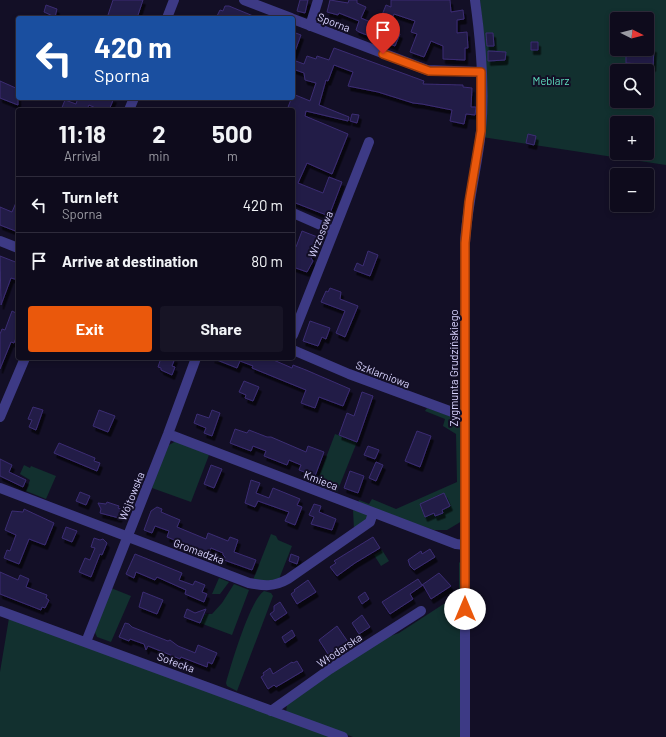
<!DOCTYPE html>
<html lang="en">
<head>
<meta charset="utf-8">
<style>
	:root { --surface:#0e0b1c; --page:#171425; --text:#f1f3f6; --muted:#9b9ba3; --line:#2e2b3b; --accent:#ea580c }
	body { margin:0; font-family:Barlow,sans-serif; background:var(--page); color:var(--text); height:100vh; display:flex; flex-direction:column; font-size:15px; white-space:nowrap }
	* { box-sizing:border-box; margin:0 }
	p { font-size:13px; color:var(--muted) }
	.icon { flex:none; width:22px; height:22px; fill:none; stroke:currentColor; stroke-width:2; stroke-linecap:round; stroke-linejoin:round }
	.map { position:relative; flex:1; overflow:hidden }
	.side { position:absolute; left:16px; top:108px; width:279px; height:252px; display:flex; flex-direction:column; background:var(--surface); border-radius:4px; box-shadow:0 2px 6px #0003,0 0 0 1px var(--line) }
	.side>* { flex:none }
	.top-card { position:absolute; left:16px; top:16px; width:279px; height:84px; border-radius:4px; box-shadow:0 2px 6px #0003,0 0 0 1px var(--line); background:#1a4fa0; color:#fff; overflow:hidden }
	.needle { width:26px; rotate:96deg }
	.fabs { position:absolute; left:610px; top:12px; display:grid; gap:8px }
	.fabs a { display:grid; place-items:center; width:44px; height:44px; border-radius:4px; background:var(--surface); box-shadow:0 2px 6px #0003,0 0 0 1px var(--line); font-size:20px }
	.pin { position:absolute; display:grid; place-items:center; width:34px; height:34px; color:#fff; margin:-41px -17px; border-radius:50% 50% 50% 0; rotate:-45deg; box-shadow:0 0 4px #0007 }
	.pin .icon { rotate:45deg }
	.me { position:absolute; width:44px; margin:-22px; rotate:0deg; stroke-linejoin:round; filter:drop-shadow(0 0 3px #0008) }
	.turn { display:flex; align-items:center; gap:14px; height:84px; padding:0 12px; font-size:18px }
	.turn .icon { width:52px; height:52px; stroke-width:2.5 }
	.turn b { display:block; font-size:28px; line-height:34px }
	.eta { display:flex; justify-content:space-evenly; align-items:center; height:68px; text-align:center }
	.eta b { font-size:24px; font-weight:700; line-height:28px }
	.cta { display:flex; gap:8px; margin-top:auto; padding:8px 12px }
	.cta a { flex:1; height:46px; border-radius:4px; background:var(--accent); color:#fff; font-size:16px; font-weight:700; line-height:46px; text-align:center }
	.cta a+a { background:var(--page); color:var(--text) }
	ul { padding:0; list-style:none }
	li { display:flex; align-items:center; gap:12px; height:56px; padding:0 12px; border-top:1px solid var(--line) }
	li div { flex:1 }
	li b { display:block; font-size:15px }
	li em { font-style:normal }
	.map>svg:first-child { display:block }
</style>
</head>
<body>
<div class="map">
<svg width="666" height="737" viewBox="0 0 666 737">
	<defs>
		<filter id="shadow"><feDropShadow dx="2.5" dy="4.5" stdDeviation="0" flood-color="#0009"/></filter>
	</defs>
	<rect width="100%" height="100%" fill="#130f26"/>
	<!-- green -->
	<path fill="#12302f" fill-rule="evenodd" d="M480,0H666V165L482,137L485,65ZM617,19H647V49H617ZM617,71H647V101H617ZM617,123H647V153H617Z
		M427,408L462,420V521L447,530H434L358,504L359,500L369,504L372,499L396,509L457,482L456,434L443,426L445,419L425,411Z
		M335,434L357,442L337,492L316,484Z
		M176,441L209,455L191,502L152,488C156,472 163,459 169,445Z
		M24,465L30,468L31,466L56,476L46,499L26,491L30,480L20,474Z
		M353,510L379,518L364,523L354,529Z
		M271,534L276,536L278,540L292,546L279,579L275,582L253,580Z
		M382,550L389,561L381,566L374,555Z
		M459,562L465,567L466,737H353L286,712L287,705L376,641L399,633L459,594Z
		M219,578L229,582L220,594H212Z
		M234,584L249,590L232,635L200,623L205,614H212L222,603Z
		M111,588L131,596L111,642L97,637L94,630Z
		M264,591L271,593L273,596L237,691L227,686L226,683C231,665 250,600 264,591Z
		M9,618L336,737H0V672Z"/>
	<!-- building -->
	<path fill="#241b47" stroke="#3b2d73" filter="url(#shadow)" d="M113,0H143L137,18H107Z
		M300,0H308L305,13L297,11Z
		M330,0L348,3L349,0H357V3L366,7L361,18L378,25L386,5L391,7V0H450L451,12L463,10L464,19L457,20V33L467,32L468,48H465V60L443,59V46L431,41L424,57L410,52L417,34L411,32L415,21L394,14L388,29L400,34L395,46L359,32L356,30L359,21L339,13L338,15L327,12Z
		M46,5L57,9L55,17L44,12Z
		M225,6H229L258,18H216L220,10L223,11Z
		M293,32L301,35L294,54H293Z
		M486,33H493L494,46H487Z
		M531,42H538V50H531Z
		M334,48L424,81L423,84L463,85V87L472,88L471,107H476L475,115L466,114L464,124L450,121L452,110L422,104L413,103L378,92L348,86L353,72L334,65L328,81L326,80L319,105L349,117L348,121L306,111L305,116L348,134L332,174L307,163L298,183L323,193L329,177L342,182L329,216L293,202V110H287L293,94L310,101L316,83L305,80L304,73L293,69V60L304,64L307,56L316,59L317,56L329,60Z
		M647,48H654L653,67H642L643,64L626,63V56H630V49Z
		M488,51L506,52L505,60L488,61Z
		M0,81L18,89V105L0,98Z
		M78,98H114L109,110H100L89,105L87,109L89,110H61L65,100L76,104Z
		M352,114L359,115L357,123L350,121Z
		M528,134L536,136L534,145L526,143Z
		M18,198V232L0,225V207L12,212Z
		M302,231L320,238L311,258L313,261L307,272L293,267V246L296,247Z
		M368,251L378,255L370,276L354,270L357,263L363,266Z
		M0,256L18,263V280L11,278L1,305Z
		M330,288L341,292L340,299L358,306L345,337L336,333L345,311L321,302L326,291L328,292Z
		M12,311L18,314V333L14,343L11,342L0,369V334L2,329L5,330Z
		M310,321L330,328L326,339L322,337L318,346L303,341Z
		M161,358H175L172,366L175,367L172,375L161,370V368L158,367Z
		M212,358H269L292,368L293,365L306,370L350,389L343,406L319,397L315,408L301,403L306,390L252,368L253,366L240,361L237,368Z
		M244,381L259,387L253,401L245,398L246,395L239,392Z
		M362,392L373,396L357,442L339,435L347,413L354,416Z
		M33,407L43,410L36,430L29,427L32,420L28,419Z
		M99,410L115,416L108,432L93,426Z
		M212,410L220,413L212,436L204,433L206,428L194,423L197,414L209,418Z
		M235,429L247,433L249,430L267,437H271L306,452L308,446L324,452L315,476L299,470L301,465L289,460L287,465L264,456L266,451L253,446L251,451L230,443Z
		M417,431L431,436L420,467L405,461Z
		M59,443L95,458L94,461L100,463L97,471L54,453Z
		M368,446L379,450L375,459L364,455Z
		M0,459L12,465L9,472L26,480L23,487L0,476Z
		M376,462L383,465L376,481L369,478Z
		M211,465L222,469L214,488L204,484Z
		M350,471L364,476L358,493L344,488Z
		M251,480L260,483L256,493L269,498L273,488L300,499L297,505L302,507L295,525L285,521L289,512L258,501L255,507L245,503Z
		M80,492L90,496L86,505L76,501Z
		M444,493L450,506L442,510L443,513L435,516L434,513L425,517L420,504Z
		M107,502L119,506L118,508L123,510L119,518L100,513L101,509L98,503L106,504Z
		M314,504L321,506L319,512L336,519L332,530L311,524L314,517L309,515Z
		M157,507L162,509L161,512L180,520L177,527L206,539L208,533L228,541L230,537L238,540L234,552L256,560L252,570L224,560L225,557L223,555V553L211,548L209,554L167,537L169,531L155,526L152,533L144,530L151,511Z
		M24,509L54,523L45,545L29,539L19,564L4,558L7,550L10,551L16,535L5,530L12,511L23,512Z
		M66,527L77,531L72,542L62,538Z
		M373,537L380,548L355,563L337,576L330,567L336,563L334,561Z
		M94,538L100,540L103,539L107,543L102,555L100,554L91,577L79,572L85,558L90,560L95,548L91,547Z
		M430,549L435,557L414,570L410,566L408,560L421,551L422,554Z
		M135,554L182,573L179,580L193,585L195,581L205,585L202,592L207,594L204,602L185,594L186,590L157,577L155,580L136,572L134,578L126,574Z
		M291,554L299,557L297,564L289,561Z
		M0,572L18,580L20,575L29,579L26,587L47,595L46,598L49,600L45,608L42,607L41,610L0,594Z
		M439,573L451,586L431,599L423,585L410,594L413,599L390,614L382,602L418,579L422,585Z
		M308,580L316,592L297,604L291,594L295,591L294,590Z
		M143,592L163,600L157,614L139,607Z
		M365,592L369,599L362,604L358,597Z
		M280,602L287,613L275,621L270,614L274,611V606Z
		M187,609L195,613L206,609L200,623L184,617Z
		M362,615L370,627L359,634L352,623Z
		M125,623L129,624L132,627L168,641L170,640L178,646L193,652L195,653L198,645L217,653L212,664L208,662L207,667L181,657L180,659L173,656L148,646L146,650L144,644L130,639L129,641L119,637Z
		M337,626L348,642L328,654L319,640Z
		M292,630L295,636L285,643L282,637Z
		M297,661L303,671L276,687L274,685L268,689L261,677L264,675L263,673L270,668L273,674L292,662L293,663Z"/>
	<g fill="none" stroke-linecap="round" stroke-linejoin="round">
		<!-- minor -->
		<path stroke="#3d3a85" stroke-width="10" d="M244,0L291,18
			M167,18L174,0
			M293,19L427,70L481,72
			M310,26L318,0
			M129,110L134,98
			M293,213L334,231
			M0,241L18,248
			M293,335L369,142
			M293,350L349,374L455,413L465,414
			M0,417L25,358
			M168,434L456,544L465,545
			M0,488L249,583C264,586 274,587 288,579L370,522L373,513
			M0,611L343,737
			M86,642L168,434L196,358
			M271,711L330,669L421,611
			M465,737V243C467,205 477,169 481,131C485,88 481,43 475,0"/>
	</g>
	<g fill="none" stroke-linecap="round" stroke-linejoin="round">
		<!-- route casing -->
		<g stroke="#983908" stroke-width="10">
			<path id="route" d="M383,54L429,71L481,72V131L469,202L465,243V609"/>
		</g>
		<!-- route -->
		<use href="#route" stroke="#ea580c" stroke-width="7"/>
	</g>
	<g text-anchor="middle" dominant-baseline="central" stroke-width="4" stroke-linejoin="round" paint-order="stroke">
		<!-- street labels -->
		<g font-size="11" fill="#d9d4ff" stroke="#130f26">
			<text transform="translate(334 22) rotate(21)">Sporna</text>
			<text transform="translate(320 234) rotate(-68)">Wrzosowa</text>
			<text transform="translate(453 368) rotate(-90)">Zygmunta Grudzińskiego</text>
			<text transform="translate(383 374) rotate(21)">Szklarniowa</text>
			<text transform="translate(321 480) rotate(21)">Kmieca</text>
			<text transform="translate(131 496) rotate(-68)">Wójtowska</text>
			<text transform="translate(199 551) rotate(20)">Gromadzka</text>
			<text transform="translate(339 650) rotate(-34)">Włodarska</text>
			<text transform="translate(176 662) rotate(20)">Sołecka</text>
		</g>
		<!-- park labels -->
		<g font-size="11" fill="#5fe0c0" stroke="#130f26">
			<text x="551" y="80">Meblarz</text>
		</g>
	</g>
</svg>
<div class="fabs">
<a><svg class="needle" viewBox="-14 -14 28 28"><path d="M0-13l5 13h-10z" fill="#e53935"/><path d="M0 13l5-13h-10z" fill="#9b9ba3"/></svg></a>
<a><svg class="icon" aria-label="search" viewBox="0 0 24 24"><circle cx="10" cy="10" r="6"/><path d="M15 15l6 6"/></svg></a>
<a>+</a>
<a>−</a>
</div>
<div class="pin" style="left:383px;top:54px;background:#d93025"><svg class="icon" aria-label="arrive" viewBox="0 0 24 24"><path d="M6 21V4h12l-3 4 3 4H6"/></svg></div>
<svg class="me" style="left:465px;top:609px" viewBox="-20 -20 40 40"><circle r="19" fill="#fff"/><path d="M0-13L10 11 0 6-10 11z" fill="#ea580c"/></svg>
<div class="top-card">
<div class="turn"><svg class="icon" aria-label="left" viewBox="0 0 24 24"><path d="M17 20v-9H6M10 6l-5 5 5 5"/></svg><div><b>420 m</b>Sporna</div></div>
</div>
<section class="side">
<div class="eta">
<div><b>11:18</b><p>Arrival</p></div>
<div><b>2</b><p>min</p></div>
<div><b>500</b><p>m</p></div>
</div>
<ul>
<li><svg class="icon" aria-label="left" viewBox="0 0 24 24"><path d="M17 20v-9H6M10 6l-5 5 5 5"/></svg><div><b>Turn left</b><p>Sporna</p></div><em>420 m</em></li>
<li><svg class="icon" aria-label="arrive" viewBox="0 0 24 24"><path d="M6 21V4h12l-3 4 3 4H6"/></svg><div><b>Arrive at destination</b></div><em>80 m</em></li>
</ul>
<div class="cta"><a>Exit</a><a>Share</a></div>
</section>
</div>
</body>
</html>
